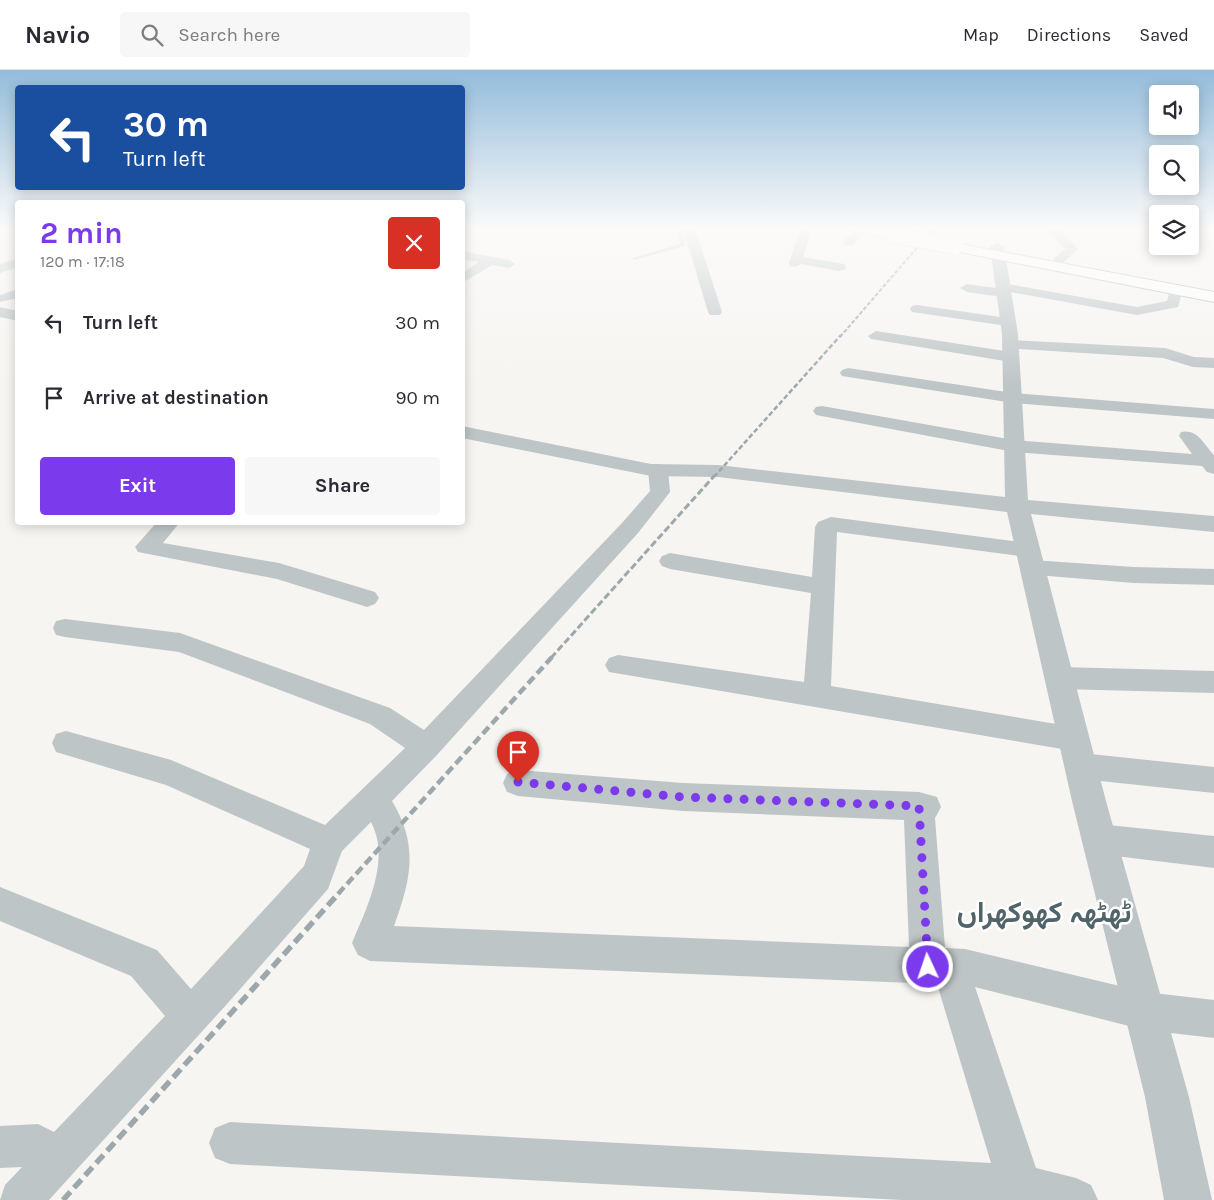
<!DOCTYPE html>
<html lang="en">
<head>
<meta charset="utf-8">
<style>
	:root { --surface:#fff; --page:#f7f7f7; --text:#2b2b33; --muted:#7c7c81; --line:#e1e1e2; --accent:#7c3aed }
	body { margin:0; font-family:Karla,Vazirmatn,sans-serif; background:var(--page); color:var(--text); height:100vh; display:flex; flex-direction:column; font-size:19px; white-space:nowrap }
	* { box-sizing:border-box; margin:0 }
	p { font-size:16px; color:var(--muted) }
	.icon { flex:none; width:28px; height:28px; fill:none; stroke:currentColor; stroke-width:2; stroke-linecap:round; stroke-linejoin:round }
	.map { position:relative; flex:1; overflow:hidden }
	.sheet { position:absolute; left:15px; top:130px; width:450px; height:325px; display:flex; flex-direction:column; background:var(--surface); border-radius:5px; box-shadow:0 2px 12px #0003 }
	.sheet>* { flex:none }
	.banner { position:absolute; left:15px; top:15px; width:450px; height:105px; border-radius:5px; box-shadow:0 2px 12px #0003; background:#1a4fa0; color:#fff; overflow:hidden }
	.controls { position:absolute; left:1149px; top:15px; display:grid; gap:10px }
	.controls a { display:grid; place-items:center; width:50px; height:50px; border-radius:5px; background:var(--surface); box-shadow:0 2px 12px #0003; font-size:25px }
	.pin { position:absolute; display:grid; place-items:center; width:42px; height:42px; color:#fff; margin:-51px -21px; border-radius:50% 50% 50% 0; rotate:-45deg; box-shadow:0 0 5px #0007 }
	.pin .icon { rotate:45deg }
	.me { position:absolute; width:55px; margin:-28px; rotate:357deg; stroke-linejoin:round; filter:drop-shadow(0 0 4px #0008) }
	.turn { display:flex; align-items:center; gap:18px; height:105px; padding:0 25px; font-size:22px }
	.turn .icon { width:65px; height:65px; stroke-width:2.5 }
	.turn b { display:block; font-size:35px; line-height:42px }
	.round { display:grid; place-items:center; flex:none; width:52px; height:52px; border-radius:5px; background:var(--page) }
	.headline { display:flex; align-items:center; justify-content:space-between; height:85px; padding:0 25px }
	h1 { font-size:30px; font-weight:700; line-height:38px; color:var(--accent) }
	.button { display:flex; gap:10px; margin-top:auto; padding:10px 25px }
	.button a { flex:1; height:58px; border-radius:5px; background:var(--accent); color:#fff; font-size:20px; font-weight:700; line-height:58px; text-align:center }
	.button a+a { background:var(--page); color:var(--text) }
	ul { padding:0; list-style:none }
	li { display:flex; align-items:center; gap:15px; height:75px; padding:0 25px }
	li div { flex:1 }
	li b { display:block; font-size:19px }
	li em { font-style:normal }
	header { display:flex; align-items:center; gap:30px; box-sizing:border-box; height:70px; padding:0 25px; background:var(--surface); border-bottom:1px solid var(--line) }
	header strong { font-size:24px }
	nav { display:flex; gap:28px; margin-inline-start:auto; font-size:18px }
	.search { width:350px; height:45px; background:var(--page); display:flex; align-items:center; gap:12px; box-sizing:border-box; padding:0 18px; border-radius:5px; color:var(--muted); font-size:19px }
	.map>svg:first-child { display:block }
</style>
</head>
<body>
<header>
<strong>Navio</strong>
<div class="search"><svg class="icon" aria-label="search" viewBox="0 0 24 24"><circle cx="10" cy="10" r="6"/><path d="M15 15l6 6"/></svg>Search here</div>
<nav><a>Map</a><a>Directions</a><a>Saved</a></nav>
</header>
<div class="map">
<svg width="1214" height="1130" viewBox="0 0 1214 1130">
	<rect width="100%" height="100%" fill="#f6f5f2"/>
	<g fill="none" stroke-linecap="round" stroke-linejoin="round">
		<!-- trunk casing -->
		<g stroke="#b1b8ba" stroke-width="2">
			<path id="trunk" d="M850,158H877L897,162L899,165L892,169L851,161Z
				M955,173L1214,222V232L950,180L948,177Z"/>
		</g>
		<!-- service -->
		<path fill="#bec5c7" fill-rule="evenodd" d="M676,158H682L685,176L633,190V188L680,174Z"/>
		<!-- minor -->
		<path fill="#bec5c7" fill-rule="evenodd" d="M462,158H476L462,163Z
			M683,158H695L722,242L720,245H710L708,242Z
			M800,158H812L803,187L844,194L846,197L844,200L839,201L801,194L795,197L790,196L789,193Z
			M856,158L868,159L853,175H845L843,172Z
			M1045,158H1058L1078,179L1064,192H1054L1053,189L1065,179Z
			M462,181L509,190L515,194L509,198L492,195L462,213V203L479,192L462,189Z
			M18,188V197L0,203V194Z
			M1002,213L1137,237L1167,231L1171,217L1176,216L1183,220L1178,237L1137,245L1010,222L1008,226L1003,227L967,222L960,218L967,214L996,218L997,214Z
			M18,219V228L0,232V225Z
			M917,235L1008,248L1015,252L1008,256L912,242L910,239L912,236Z
			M876,261L1011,282L1019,287L1011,292L871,269L868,266Z
			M1010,270L1165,278L1194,287L1214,288V298L1193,297L1163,288L1004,278L1002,275L1004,272Z
			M848,298L1013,323L1214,339V349L1013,333L842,306L840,303L842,300Z
			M822,336L1014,370L1192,384L1179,366L1181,362C1198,358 1204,375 1214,385V404L1207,402L1202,396L1014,382L816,345L813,341L816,337Z
			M658,394L665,396L668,400L670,422L667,426L638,463L436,686L392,731C419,776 411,809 394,856L909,877L904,750L683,741L518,726L507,722L503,713L507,704L518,700L683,713L919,722L937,727L941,737L935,748L945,878L965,879L1145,922L1214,930V968L1145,960L975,917L1036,1098L1076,1108L1091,1115L1098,1130H902L230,1094L215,1088L209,1073L215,1058L230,1052L991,1093L937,914L370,891L358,885L352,873C367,837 391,790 371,752L342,781L328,819L227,934L49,1130H0L5,1115L22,1097L0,1098V1056L38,1054L54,1062L165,946L131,906L0,851V817L157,880L191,919L304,796L310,779L166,715L56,682L52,673L56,664L66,661L171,690L325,755L405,678L370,654L179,582L65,567L56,565L53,558L56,551L65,549L180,563L390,638L424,660L622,453L650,421L648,400L651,396Z
			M831,447L1028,473L1036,475L1039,480L1036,485L1028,487L837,462L831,616L1074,657L1084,660L1088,669L1084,678L1074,681L609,602L605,595L609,588L618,585L804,612L811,523L670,499L662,496L659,491L662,486L670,483L812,507L815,457L818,452Z
			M157,452H180L163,473L279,493L375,522L379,528L375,534L367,537L277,509L138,482L135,477Z
			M1032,490L1134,497L1214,499V515L1134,513L1024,504L1021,498L1024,492Z
			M1060,597L1214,601V623L1060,619L1051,615L1047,608L1051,601Z
			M1081,683L1214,697V723L1081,709L1071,705L1066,696L1071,687Z
			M1099,754L1214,766V798L1099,784L1088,780L1083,769L1088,758Z"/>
		<!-- tertiary -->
		<path fill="#bec5c7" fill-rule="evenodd" d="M997,173L1004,177L1018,264L1028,430L1214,446V462L1031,444L1106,731L1189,1027L1212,1130H1164L1145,1027L1072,731L1007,442L718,407L651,406L462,368V356L651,394L718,395L1005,427L1002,264L990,177Z
			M0,237L18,241V251L0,247Z"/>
		<!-- trunk -->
		<use href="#trunk" fill="#fff" fill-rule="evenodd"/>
		<!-- rail-far4 -->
		<path stroke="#9da8ac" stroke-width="2" stroke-dasharray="4 2" stroke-linecap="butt" d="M840,267L934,158"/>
		<!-- rail-far3 -->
		<path stroke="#9da8ac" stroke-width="2.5" stroke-dasharray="5 2.5" stroke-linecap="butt" d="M714,407L841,265"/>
		<!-- rail-far2 -->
		<path stroke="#9da8ac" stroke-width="3" stroke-dasharray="7 3" stroke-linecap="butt" d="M551,588L715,405"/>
		<!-- rail-far1 -->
		<path stroke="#9da8ac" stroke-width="4.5" stroke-dasharray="9 4.5" stroke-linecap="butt" d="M338,824L552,587"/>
		<!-- rail -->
		<path stroke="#9da8ac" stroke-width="5.5" stroke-dasharray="11 5.5" stroke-linecap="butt" d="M63,1130L339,823"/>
		<!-- trunk-bridge casing -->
		<g stroke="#b1b8ba" stroke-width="16" stroke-linecap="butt">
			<path id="trunk-bridge" d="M892,165L955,177"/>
		</g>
		<!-- trunk-bridge -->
		<use href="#trunk-bridge" stroke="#fff" stroke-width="15"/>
	</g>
	<!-- sky -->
	<linearGradient id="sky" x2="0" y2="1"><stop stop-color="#93bcdb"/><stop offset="0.5" stop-color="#fbfaf9"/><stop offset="1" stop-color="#fbfaf9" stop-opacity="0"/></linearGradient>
	<rect width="1214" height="316" fill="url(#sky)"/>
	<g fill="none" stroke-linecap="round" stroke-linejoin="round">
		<!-- route -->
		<path stroke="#7c3aed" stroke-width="9" stroke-dasharray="0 16.2" d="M518,712L683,727L919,736L928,897"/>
	</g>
	<g text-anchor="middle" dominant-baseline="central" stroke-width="5" stroke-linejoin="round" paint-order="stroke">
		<!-- near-district labels -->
		<g font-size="29" font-weight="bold" fill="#51646a" stroke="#fff">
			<text x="1044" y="842">ٹھٹھہ کھوکھراں</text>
		</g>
	</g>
</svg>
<div class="controls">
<a><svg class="icon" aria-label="sound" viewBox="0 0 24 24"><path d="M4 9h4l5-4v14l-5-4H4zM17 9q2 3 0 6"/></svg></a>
<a><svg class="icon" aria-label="search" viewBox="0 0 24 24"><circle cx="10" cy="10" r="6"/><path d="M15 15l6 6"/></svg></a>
<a><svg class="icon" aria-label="layers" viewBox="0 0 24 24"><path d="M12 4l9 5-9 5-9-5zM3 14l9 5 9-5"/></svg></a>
</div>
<div class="pin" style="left:518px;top:712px;background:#d93025"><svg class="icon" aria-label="arrive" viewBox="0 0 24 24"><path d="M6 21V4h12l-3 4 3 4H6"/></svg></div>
<svg class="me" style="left:928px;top:897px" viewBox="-20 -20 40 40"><circle r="17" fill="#7c3aed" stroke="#fff" stroke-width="3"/><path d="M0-11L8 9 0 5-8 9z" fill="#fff"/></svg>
<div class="banner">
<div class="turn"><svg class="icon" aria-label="left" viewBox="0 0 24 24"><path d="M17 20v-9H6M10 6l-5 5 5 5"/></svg><div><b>30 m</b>Turn left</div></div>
</div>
<section class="sheet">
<div class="headline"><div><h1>2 min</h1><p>120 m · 17:18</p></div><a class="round" style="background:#d93025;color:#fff"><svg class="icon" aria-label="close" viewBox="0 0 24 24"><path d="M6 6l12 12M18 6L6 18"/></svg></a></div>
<ul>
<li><svg class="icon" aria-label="left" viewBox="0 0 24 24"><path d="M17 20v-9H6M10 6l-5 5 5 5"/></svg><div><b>Turn left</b></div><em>30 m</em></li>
<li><svg class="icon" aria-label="arrive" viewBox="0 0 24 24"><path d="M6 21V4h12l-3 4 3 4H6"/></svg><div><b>Arrive at destination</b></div><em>90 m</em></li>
</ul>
<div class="button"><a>Exit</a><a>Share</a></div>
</section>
</div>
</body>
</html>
